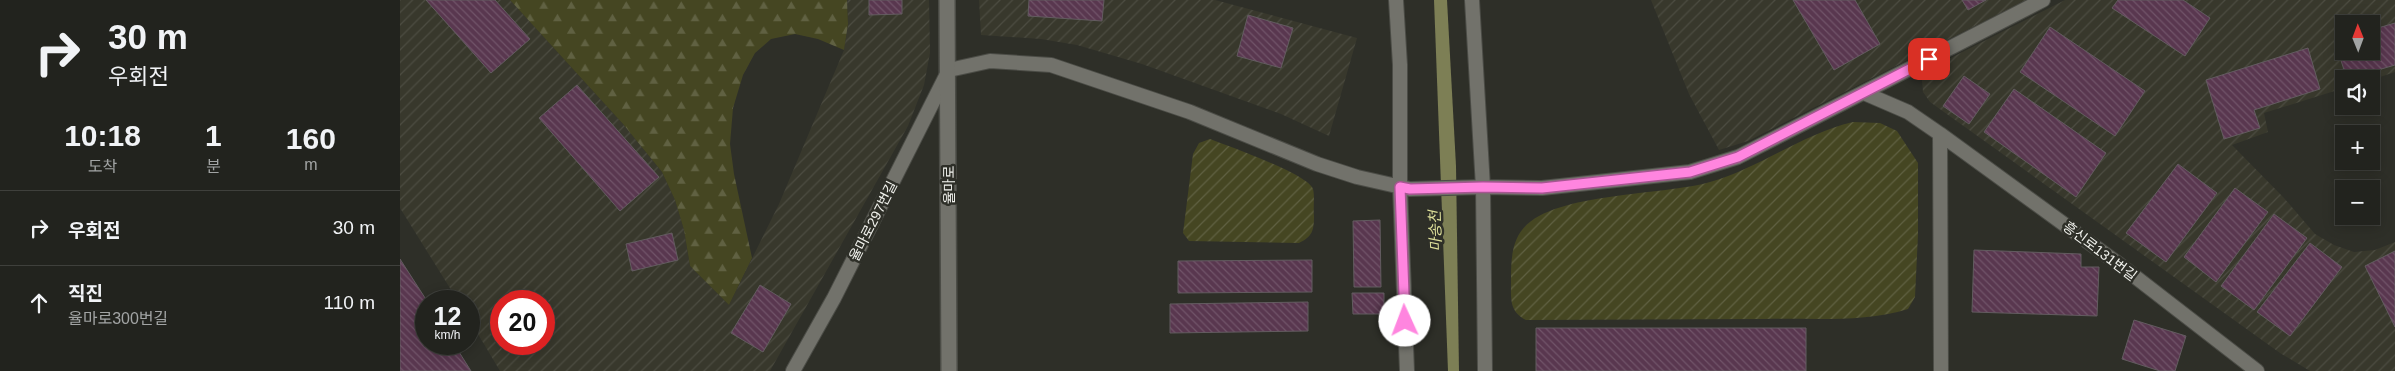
<!DOCTYPE html>
<html lang="ko">
<head>
<meta charset="utf-8">
<style>
	:root { --surface:#22231e; --page:#2e2f2b; --text:#f1f3f6; --muted:#a2a4a4; --line:#3f403c }
	body { margin:0; font-family:Arial,"Noto Sans KR",sans-serif; background:var(--page); color:var(--text); height:100vh; display:flex; flex-direction:column; font-size:19px; white-space:nowrap }
	* { box-sizing:border-box; margin:0 }
	p { font-size:16px; color:var(--muted) }
	.icon { flex:none; width:28px; height:28px; fill:none; stroke:currentColor; stroke-width:2; stroke-linecap:round; stroke-linejoin:round }
	.map { position:relative; flex:1; overflow:hidden }
	.side { display:flex; flex-direction:column; background:var(--surface); width:400px }
	.side>* { flex:none }
	.banner { background:#22231e; color:var(--text); overflow:hidden }
	.needle { width:32px; rotate:359deg }
	.controls { position:absolute; left:1935px; top:15px; display:grid; gap:10px }
	.controls a { display:grid; place-items:center; width:45px; height:45px; border-radius:0px; background:var(--surface); box-shadow:0 2px 12px #0003,0 0 0 1px var(--line); font-size:25px }
	.speed { position:absolute; left:15px; top:290px; display:flex; gap:10px; font-size:25px; font-weight:700; text-align:center }
	.speed>* { display:grid; place-content:center; width:65px; height:65px; border-radius:50%; background:var(--surface); box-shadow:0 2px 12px #0003,0 0 0 1px var(--line); line-height:1 }
	.speed small { font-size:12px; font-weight:400 }
	.speed .limit { border:8px solid #d22; background:#fff; color:#111 }
	.pin { position:absolute; display:grid; place-items:center; width:42px; height:42px; color:#fff; margin:-21px; border-radius:10px; box-shadow:0 2px 8px #0006 }
	.me { position:absolute; width:55px; margin:-28px; rotate:358deg; stroke-linejoin:round; filter:drop-shadow(0 0 4px #0008) }
	.turn { display:flex; align-items:center; gap:18px; height:105px; padding:0 25px; font-size:22px }
	.turn .icon { width:65px; height:65px; stroke-width:2.5 }
	.turn b { display:block; font-size:35px; line-height:42px }
	.eta { display:flex; justify-content:space-evenly; align-items:center; height:85px; text-align:center }
	.eta b { font-size:30px; font-weight:600; line-height:35px }
	ul { padding:0; list-style:none }
	li { display:flex; align-items:center; gap:15px; height:75px; padding:0 25px; border-top:1px solid var(--line) }
	li div { flex:1 }
	li b { display:block; font-size:19px }
	li em { font-style:normal }
	main { display:flex; flex:1; min-height:0 }
	.map>svg:first-child { display:block }
</style>
</head>
<body>
<main>
<section class="side">
<div class="banner">
<div class="turn"><svg class="icon" aria-label="right" viewBox="0 0 24 24"><path d="M7 20v-9h11M14 6l5 5-5 5"/></svg><div><b>30 m</b>우회전</div></div>
</div>
<div class="eta">
<div><b>10:18</b><p>도착</p></div>
<div><b>1</b><p>분</p></div>
<div><b>160</b><p>m</p></div>
</div>
<ul>
<li><svg class="icon" aria-label="right" viewBox="0 0 24 24"><path d="M7 20v-9h11M14 6l5 5-5 5"/></svg><div><b>우회전</b></div><em>30 m</em></li>
<li><svg class="icon" aria-label="ahead" viewBox="0 0 24 24"><path d="M12 20V5M6 11l6-6 6 6"/></svg><div><b>직진</b><p>율마로300번길</p></div><em>110 m</em></li>
</ul>
</section>
<div class="map">
<svg width="1995" height="371" viewBox="0 0 1995 371">
	<defs>
		<pattern id="industrial-furrows" width="10" height="10" patternUnits="userSpaceOnUse" patternTransform="scale(1.25)"><rect width="10" height="10" fill="#38382c"/><path d="M-1 1l2-2M0 10L10 0M9 11l2-2" fill="none" stroke="#4c4c41"/></pattern>
		<pattern id="forest-firs" width="22" height="20" patternUnits="userSpaceOnUse" patternTransform="scale(1.25)"><rect width="22" height="20" fill="#454622"/><path d="M5 1l3.5 6h-7zM16 11l3.5 6h-7z" fill="#606142"/></pattern>
		<pattern id="garden-furrows" width="10" height="10" patternUnits="userSpaceOnUse" patternTransform="scale(1.25)"><rect width="10" height="10" fill="#454622"/><path d="M-1 1l2-2M0 10L10 0M9 11l2-2" fill="none" stroke="#606142"/></pattern>
		<pattern id="building-back-hatch" width="6" height="6" patternUnits="userSpaceOnUse" patternTransform="scale(1.25)"><rect width="6" height="6" fill="#59374f"/><path d="M-1 5l2 2M0 0l6 6M5-1l2 2" fill="none" stroke="#715469"/></pattern>
	</defs>
	<rect width="100%" height="100%" fill="#2e2f28"/>
	<!-- industrial -->
	<path fill="url(#industrial-furrows)" fill-rule="evenodd" d="M0,0H110L223,124L262,172L275,200L284,230L290,266L329,305L379,204L444,50L448,24L447,0H529L530,53L524,85L508,126L370,371H100L69,319V301H58L0,208ZM101,301H144V344H101Z
		M579,0H815L957,38L929,136L881,114L742,64L677,45L641,39L581,35Z
		M1251,0H1626L1348,141L1319,150L1289,94Z
		M1665,0H1995V72L1971,80L1944,79V88L1864,113L1868,132L1832,145L1884,198L1915,234L1934,245L1954,252L1975,250L1995,242V371H1910L1880,353L1530,102L1523,92L1522,80L1529,69ZM1944,24H1971V51H1944Z"/>
	<!-- forest -->
	<path fill="url(#forest-firs)" d="M110,0H447L448,24L444,50L418,39L395,34L371,39L355,53L343,75L333,108L330,144L334,174L352,258L329,305L290,266L284,230L275,200L262,172L223,124Z"/>
	<!-- garden -->
	<path fill="url(#garden-furrows)" d="M1453,122L1480,123L1497,131L1518,163V235L1515,297L1508,309C1464,323 1412,318 1365,319C1285,319 1206,320 1126,320C1109,311 1111,299 1111,281C1111,264 1111,244 1122,230C1151,192 1262,196 1310,182C1360,168 1402,134 1453,122Z
		M810,139C828,146 908,174 913,189C915,197 913,208 914,216C914,231 912,237 899,243L789,241L783,233L793,154L799,143Z"/>
	<!-- water -->
	<path fill="#7d7f55" d="M1034,0H1047L1056,166L1059,371H1048Z"/>
	<!-- building -->
	<path fill="url(#building-back-hatch)" stroke="#635c60" d="M26,0H95L130,39L91,73Z
		M469,0H502V14L469,15Z
		M629,0H704L702,21L628,16Z
		M1393,0H1455L1480,44L1434,70Z
		M1562,0H1586L1568,10Z
		M1718,0H1783L1810,18L1785,56L1712,8Z
		M848,15L893,28L881,68L837,56Z
		M1995,23V65L1947,79L1935,42L1944,39V51H1971V30Z
		M1650,27L1745,91L1715,136L1620,72Z
		M1908,48L1920,89L1854,110L1860,128L1824,139L1806,80Z
		M1564,76L1590,94L1569,124L1543,106Z
		M177,85L259,177L220,211L139,118Z
		M1614,89L1706,153L1676,197L1584,132Z
		M1778,164L1817,193L1766,262L1726,233Z
		M1835,188L1868,212L1816,282L1784,257Z
		M1874,214L1907,238L1854,310L1821,286Z
		M980,220L981,287H954L953,221Z
		M272,233L278,260L232,271L226,244Z
		M1910,243L1942,267L1890,336L1857,312Z
		M1574,250L1681,254V267H1699L1697,316L1572,312Z
		M1995,251V327L1965,266Z
		M0,259L27,301L26,344H54L71,371H0Z
		M912,260V292L778,293V261Z
		M360,285L391,304L363,352L331,333Z
		M952,293H984V314H953Z
		M908,302V331L770,333V304Z
		M1734,320L1786,336L1775,371H1760L1722,359Z
		M1136,328H1406V371H1136Z"/>
	<g fill="none" stroke-linecap="round" stroke-linejoin="round">
		<!-- lane casing -->
		<g stroke="#4b4c46" stroke-width="16">
			<path id="lane" d="M996,0L1000,65V187L1007,371
				M1072,0L1083,187L1085,371
				M1464,93L1508,112L1540,134L1720,265L1857,371
				M1540,134L1541,371
				M393,371L434,298L549,70L590,61L651,65L790,112L917,164L957,177L1010,189L1083,187L1142,188L1290,172L1338,157L1643,0"/>
		</g>
		<!-- secondary casing -->
		<g stroke="#4b4c46" stroke-width="18">
			<path id="secondary" d="M547,0L549,371"/>
		</g>
		<!-- lane -->
		<use href="#lane" stroke="#72726b" stroke-width="14"/>
		<!-- secondary -->
		<use href="#secondary" stroke="#72726b" stroke-width="15"/>
	</g>
	<g fill="none" stroke-linecap="round" stroke-linejoin="round">
		<!-- route casing -->
		<g stroke="#a65691" stroke-width="12">
			<path id="route" d="M1005,321L1000,187L1010,189L1083,187L1142,188L1290,172L1338,157L1529,59"/>
		</g>
		<!-- route -->
		<use href="#route" stroke="#ff85df" stroke-width="9"/>
	</g>
	<g text-anchor="middle" dominant-baseline="central" stroke-width="5" stroke-linejoin="round" paint-order="stroke">
		<!-- street labels -->
		<g font-size="14" fill="#f1f2ed" stroke="#2e2f28">
			<text transform="translate(549 185) rotate(-90)">율마로</text>
			<text transform="translate(473 221) rotate(-63)">율마로297번길</text>
			<text transform="translate(1700 251) rotate(37)">흥신로131번길</text>
		</g>
		<!-- water labels -->
		<g font-size="15" font-style="italic" fill="#dcde99" stroke="#2e2f28">
			<text transform="translate(1035 231) rotate(-92)">마송천</text>
		</g>
	</g>
</svg>
<div class="controls">
<a><svg class="needle" viewBox="-14 -14 28 28"><path d="M0-13l5 13h-10z" fill="#e53935"/><path d="M0 13l5-13h-10z" fill="#a2a4a4"/></svg></a>
<a><svg class="icon" aria-label="sound" viewBox="0 0 24 24"><path d="M4 9h4l5-4v14l-5-4H4zM17 9q2 3 0 6"/></svg></a>
<a>+</a>
<a>−</a>
</div>
<div class="speed"><div>12<small>km/h</small></div><div class="limit">20</div></div>
<div class="pin" style="left:1529px;top:59px;background:#d93025"><svg class="icon" aria-label="arrive" viewBox="0 0 24 24"><path d="M6 21V4h12l-3 4 3 4H6"/></svg></div>
<svg class="me" style="left:1005px;top:321px" viewBox="-20 -20 40 40"><circle r="19" fill="#fff"/><path d="M0-13L10 11 0 6-10 11z" fill="#ff85df"/></svg>
</div>
</main>
</body>
</html>
